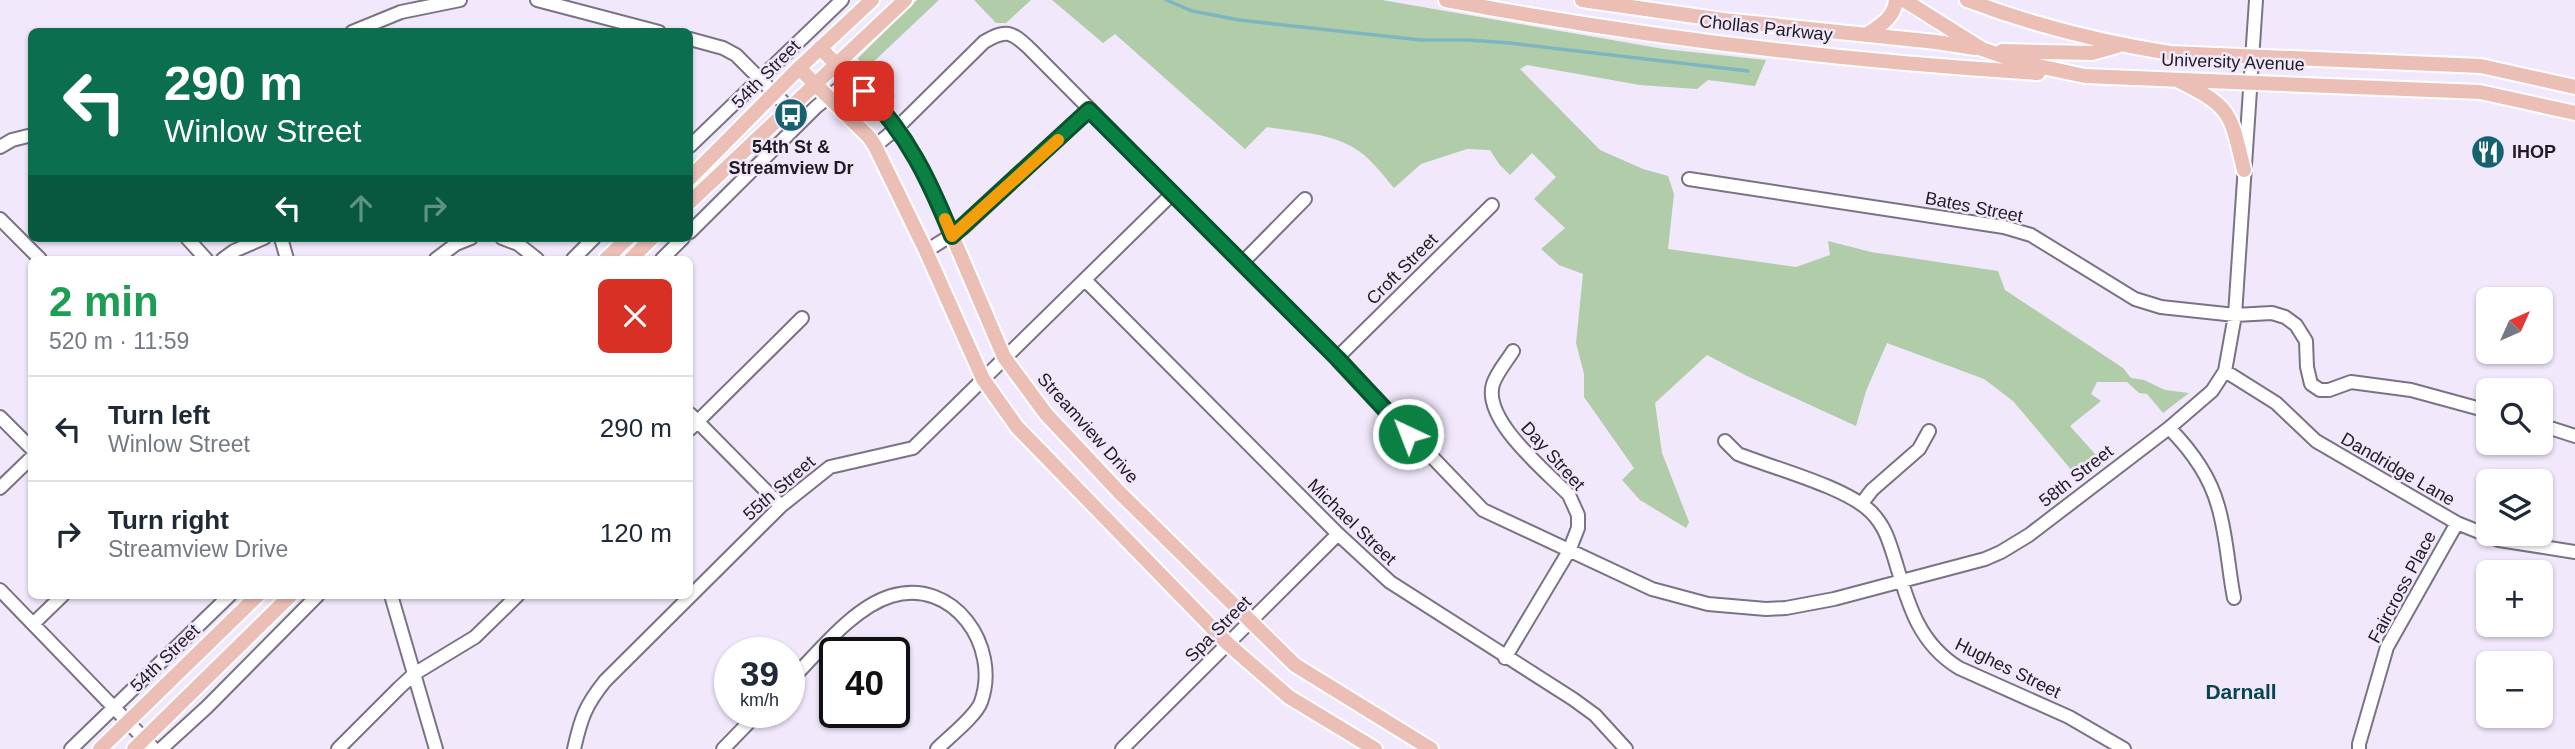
<!DOCTYPE html>
<html lang="en">
<head>
<meta charset="utf-8">
<style>
	:root { --surface:#fff; --page:#f2f2f3; --text:#1f2937; --muted:#747a83; --line:#e0e1e3 }
	body { margin:0; font-family:Arial,sans-serif; background:var(--page); color:var(--text); height:100vh; display:flex; flex-direction:column; font-size:26px; white-space:nowrap }
	* { box-sizing:border-box; margin:0 }
	p { font-size:23px; color:var(--muted) }
	.icon { flex:none; width:38px; height:38px; fill:none; stroke:currentColor; stroke-width:2; stroke-linecap:round; stroke-linejoin:round }
	.map { position:relative; flex:1; overflow:hidden }
	.details { position:absolute; left:28px; top:256px; width:665px; height:343px; display:flex; flex-direction:column; background:var(--surface); border-radius:10px; box-shadow:0 2px 5px #0004 }
	.details>* { flex:none }
	.top-card { position:absolute; left:28px; top:28px; width:665px; height:214px; border-radius:10px; box-shadow:0 2px 5px #0004; background:#0b6e4f; color:#fff; overflow:hidden }
	.needle { width:46px; rotate:45deg }
	.controls { position:absolute; left:2476px; top:287px; display:grid; gap:14px }
	.controls a { display:grid; place-items:center; width:77px; height:77px; border-radius:10px; background:var(--surface); box-shadow:0 2px 5px #0004; font-size:35px }
	.speed { position:absolute; left:714px; top:637px; display:flex; gap:14px; font-size:35px; font-weight:700; text-align:center }
	.speed>* { display:grid; place-content:center; width:91px; height:91px; border-radius:50%; background:var(--surface); box-shadow:0 2px 5px #0004; line-height:1 }
	.speed small { font-size:18px; font-weight:400 }
	.speed .limit { border:4px solid #111; border-radius:10px; background:#fff; color:#111 }
	.pin { position:absolute; display:grid; place-items:center; width:60px; height:60px; color:#fff; margin:-30px; border-radius:14px; box-shadow:0 4px 10px #0006 }
	.me { position:absolute; width:77px; margin:-38px; rotate:317deg; stroke-linejoin:round; filter:drop-shadow(0 0 5px #0008) }
	.turn { display:flex; align-items:center; gap:24px; height:147px; padding:0 21px; font-size:32px }
	.turn .icon { width:91px; height:91px; stroke-width:2.5 }
	.turn b { display:block; font-size:49px; line-height:60px }
	.lanes { display:flex; align-items:center; height:66px; padding:0 21px; background:#0003; justify-content:center; gap:35px; direction:ltr }
	.lanes .off { opacity:.35 }
	.round { display:grid; place-items:center; flex:none; width:74px; height:74px; border-radius:10px; background:var(--page) }
	.head { display:flex; align-items:center; justify-content:space-between; height:119px; padding:0 21px }
	h1 { font-size:42px; font-weight:700; line-height:52px; color:#1e9e55 }
	ul { padding:0; list-style:none }
	li { display:flex; align-items:center; gap:21px; height:105px; padding:0 21px; border-top:2px solid var(--line) }
	li div { flex:1 }
	li b { display:block; font-size:26px }
	li em { font-style:normal }
	.map>svg:first-child { display:block }
</style>
</head>
<body>
<div class="map">
<svg width="2575" height="749" viewBox="0 0 2575 749">
	<rect width="100%" height="100%" fill="#f1e8fb"/>
	<!-- green -->
	<path fill="#b0cca8" d="M917,0H939L870,65L895,96L891,104L864,77L858,58Z
		M974,0H1031L1006,23H996Z
		M1052,0H1382L1664,49L1766,60L1755,86L1708,80L1697,89L1640,85L1527,65L1520,69L1600,150L1643,169L1668,176L1674,194L1668,249L1796,267L1830,255L1828,241L1871,252L1998,271L2005,290L2123,368L2131,378L2144,380L2165,390L2189,393L2163,413L2147,394L2139,393L2127,382H2097L2091,394L2101,401L2070,426L2102,462L2079,479L2013,401L1984,379L1887,343L1866,391L1856,426L1747,376L1707,355L1655,403L1662,453L1689,522L1686,528L1640,500L1622,480L1634,468L1584,397V374L1576,343L1583,274L1559,265L1541,249L1565,228L1534,199L1556,177L1532,153L1510,175L1499,164L1490,150L1467,149L1421,164L1394,188C1382,174 1370,157 1354,148C1330,133 1295,132 1267,127L1245,149L1115,34L1103,43Z"/>
	<g fill="none" stroke-linecap="round" stroke-linejoin="round">
		<!-- stream -->
		<path stroke="#7eb6c0" stroke-width="3.5" d="M1166,0L1192,11L1239,20L1421,40H1469L1510,43L1748,71"/>
		<!-- minor casing -->
		<g stroke="#7b7384" stroke-width="16">
			<path id="minor" d="M537,0L659,32
				M352,32L401,12L460,0
				M690,39L723,48L736,55L789,108
				M690,146L842,0
				M875,146L897,128L984,42C1006,29 1011,31 1030,49L1338,359L1483,510L1652,589L1708,604L1766,609L1786,608L1834,599L1985,559L2001,552L2029,535L2169,428L2212,391L2225,371L2235,315L2256,0
				M0,147L12,140L32,135
				M1689,179L2004,227L2031,235L2135,299L2161,307L2235,315L2272,313L2285,317L2296,325L2306,341L2307,367L2311,384L2320,390H2329L2351,382L2411,390L2488,411
				M0,219L40,259
				M690,232L816,107L851,79
				M187,238L206,259
				M281,238L287,259
				M502,238L518,244L537,259
				M926,251L963,228L1089,110
				M223,259L234,251L264,238
				M436,259L456,244L471,238
				M573,259L594,238
				M662,259L683,238
				M1242,263L1305,199
				M1086,281L1338,534L1390,582L1573,699L1595,715L1626,749
				M1337,358L1492,205
				M2225,371L2276,403L2316,441L2457,523L2499,540L2575,552
				M690,414L781,506
				M0,417L32,449
				M2541,425L2575,436
				M2169,428C2191,450 2210,477 2218,506C2227,536 2228,568 2234,598
				M690,429L802,318
				M1725,441L1738,454C1773,468 1846,487 1871,512C1885,526 1889,541 1895,560C1908,603 1918,643 1959,668L2069,717L2124,749
				M0,488L32,457
				M1862,503L1872,490L1919,449L1929,431
				M0,590L154,749
				M391,595L436,749
				M33,624L63,595
				M1505,658L1569,551L1578,528V515L1569,495C1546,471 1482,420 1493,384C1497,372 1507,361 1513,351
				M789,682C817,654 852,608 891,596C953,577 1001,646 981,702C976,716 949,737 937,749
				M71,749L230,595
				M161,749L207,707L318,595
				M338,749L399,688L414,674L475,637L518,595
				M574,749C581,718 585,706 605,681L781,506L830,467L913,448L1173,193
				M723,749L759,712
				M1122,749L1338,534
				M2359,749V744L2387,647L2457,523"/>
		</g>
		<!-- major casing -->
		<g stroke="#fff" stroke-width="18">
			<path id="major" d="M1446,0C1641,37 1840,61 2038,73
				M1582,0L1723,20L1936,42L1975,48
				M1904,0L1982,49L2019,62L2085,76L2480,92L2575,113
				M1967,0C2033,25 2100,42 2170,53L2481,66L2575,87
				M1866,35C1880,26 1895,17 1896,0
				M820,48L877,104L891,120L913,152L937,200L1004,357L1046,414L1120,493L1295,665L1431,749
				M2002,51L2092,53L2117,46
				M799,68L869,137L875,146L926,251L983,379L1017,427L1228,644L1289,697L1375,749
				M2177,80C2232,107 2230,112 2244,170
				M690,178L799,68L872,0
				M690,202L905,0
				M606,259L628,238
				M631,259L652,238
				M100,749L258,595
				M134,749L291,595"/>
		</g>
		<!-- minor -->
		<use href="#minor" stroke="#fff" stroke-width="12"/>
		<!-- major -->
		<use href="#major" stroke="#ecbfb6" stroke-width="14"/>
	</g>
	<g fill="none" stroke-linecap="round" stroke-linejoin="round">
		<!-- route casing -->
		<g stroke="#07532c" stroke-width="18">
			<path id="route" d="M864,91C907,132 930,182 952,236L1089,110L1338,359L1408,434"/>
		</g>
		<!-- route -->
		<use href="#route" stroke="#0b8043" stroke-width="12"/>
		<!-- slow -->
		<path stroke="#f59e0b" stroke-width="12" d="M945,219L952,236L1058,140"/>
	</g>
	<!-- icons -->
	<defs>
		<g id="bus-disc" transform="scale(1.75)"><circle r="9.5" fill="#16616e" stroke="#f1e8fb"/><path d="M-5-6H5V4H4V6H2V4H-2V6H-4V4H-5ZM-3.5-4V0h7V-4ZM-3.5 1.2v1.5H-2V1.2ZM2 1.2v1.5H3.5V1.2Z" fill="#fff"/></g>
		<g id="restaurant-disc" transform="scale(1.75)"><circle r="9.5" fill="#16616e" stroke="#f1e8fb"/><path d="M-5-6h1v4h1v-4h1v4h1v-4h1v5L-1.5 .5V6h-2V.5L-5-1ZM5-6V6H3V1.5H1.5Q1.5-4 5-6Z" fill="#fff"/></g>
	</defs>
	<g fill-rule="evenodd">
		<use href="#bus-disc" x="791" y="115"/>
		<use href="#restaurant-disc" x="2488" y="152"/>
	</g>
	<g text-anchor="middle" dominant-baseline="central" stroke-width="5" stroke-linejoin="round" paint-order="stroke">
		<!-- street labels -->
		<g font-size="18" fill="#201c23" stroke="#f1e8fb">
			<text transform="translate(1766 28) rotate(6)">Chollas Parkway</text>
			<text transform="translate(2233 62) rotate(2)">University Avenue</text>
			<text transform="translate(766 74) rotate(-45)">54th Street</text>
			<text transform="translate(1974 207) rotate(11)">Bates Street</text>
			<text transform="translate(1402 269) rotate(-45)">Croft Street</text>
			<text transform="translate(1088 428) rotate(48)">Streamview Drive</text>
			<text transform="translate(1553 456) rotate(48)">Day Street</text>
			<text transform="translate(2398 469) rotate(30)">Dandridge Lane</text>
			<text transform="translate(2076 476) rotate(-38)">58th Street</text>
			<text transform="translate(779 488) rotate(-41)">55th Street</text>
			<text transform="translate(1352 522) rotate(44)">Michael Street</text>
			<text transform="translate(2402 587) rotate(-62)">Faircross Place</text>
			<text transform="translate(1218 629) rotate(-45)">Spa Street</text>
			<text transform="translate(165 658) rotate(-44)">54th Street</text>
			<text transform="translate(2008 668) rotate(26)">Hughes Street</text>
		</g>
		<!-- poi labels -->
		<g font-size="18" font-weight="bold" fill="#201c23" stroke="#f1e8fb">
			<text x="791" y="147">54th St &amp;<tspan x="791" dy="21">Streamview Dr</tspan></text>
			<text x="2512" y="152" text-anchor="start">IHOP</text>
		</g>
		<!-- quarter labels -->
		<g font-size="21" font-weight="bold" fill="#06444f" stroke="#f1e8fb">
			<text x="2241" y="691">Darnall</text>
		</g>
	</g>
</svg>
<div class="controls">
<a><svg class="needle" viewBox="-14 -14 28 28"><path d="M0-13l5 13h-10z" fill="#e53935"/><path d="M0 13l5-13h-10z" fill="#747a83"/></svg></a>
<a><svg class="icon" aria-label="search" viewBox="0 0 24 24"><circle cx="10" cy="10" r="6"/><path d="M15 15l6 6"/></svg></a>
<a><svg class="icon" aria-label="layers" viewBox="0 0 24 24"><path d="M12 4l9 5-9 5-9-5zM3 14l9 5 9-5"/></svg></a>
<a>+</a>
<a>−</a>
</div>
<div class="speed"><div>39<small>km/h</small></div><div class="limit">40</div></div>
<div class="pin" style="left:864px;top:91px;background:#d93025"><svg class="icon" aria-label="arrive" viewBox="0 0 24 24"><path d="M6 21V4h12l-3 4 3 4H6"/></svg></div>
<svg class="me" style="left:1408px;top:434px" viewBox="-20 -20 40 40"><circle r="17" fill="#0b8043" stroke="#fff" stroke-width="3"/><path d="M0-11L8 9 0 5-8 9z" fill="#fff"/></svg>
<div class="top-card">
<div class="turn"><svg class="icon" aria-label="left" viewBox="0 0 24 24"><path d="M17 20v-9H6M10 6l-5 5 5 5"/></svg><div><b>290 m</b>Winlow Street</div></div>
<div class="lanes"><svg class="icon" aria-label="left" viewBox="0 0 24 24"><path d="M17 20v-9H6M10 6l-5 5 5 5"/></svg><svg class="icon off" aria-label="ahead" viewBox="0 0 24 24"><path d="M12 20V5M6 11l6-6 6 6"/></svg><svg class="icon off" aria-label="right" viewBox="0 0 24 24"><path d="M7 20v-9h11M14 6l5 5-5 5"/></svg></div>
</div>
<section class="details">
<div class="head"><div><h1>2 min</h1><p>520 m · 11:59</p></div><a class="round" style="background:#d93025;color:#fff"><svg class="icon" aria-label="close" viewBox="0 0 24 24"><path d="M6 6l12 12M18 6L6 18"/></svg></a></div>
<ul>
<li><svg class="icon" aria-label="left" viewBox="0 0 24 24"><path d="M17 20v-9H6M10 6l-5 5 5 5"/></svg><div><b>Turn left</b><p>Winlow Street</p></div><em>290 m</em></li>
<li><svg class="icon" aria-label="right" viewBox="0 0 24 24"><path d="M7 20v-9h11M14 6l5 5-5 5"/></svg><div><b>Turn right</b><p>Streamview Drive</p></div><em>120 m</em></li>
</ul>
</section>
</div>
</body>
</html>
